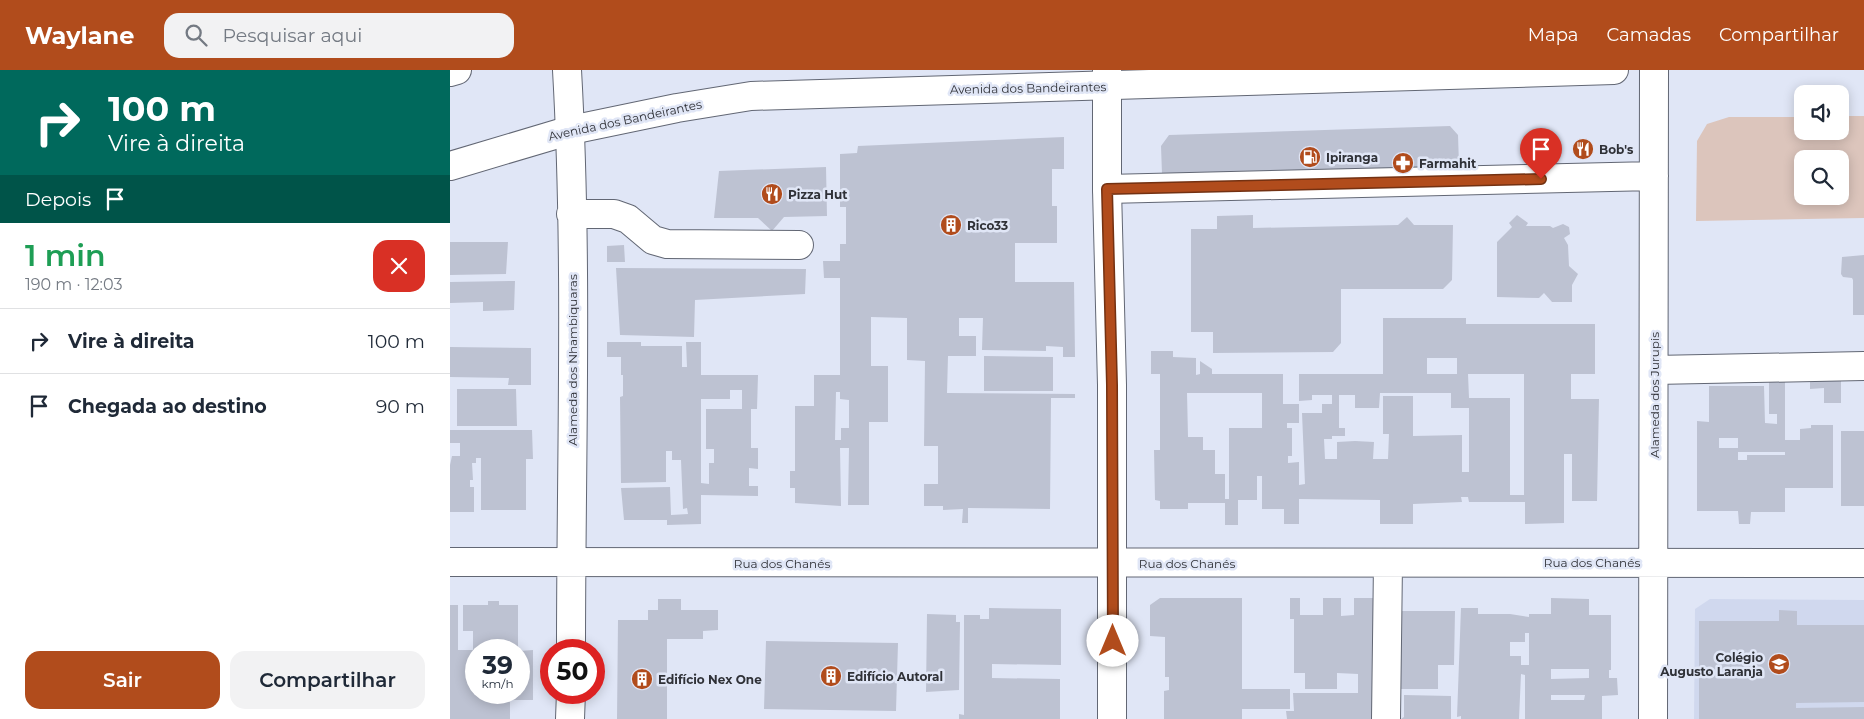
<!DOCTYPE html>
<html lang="pt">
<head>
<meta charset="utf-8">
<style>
	:root { --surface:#fff; --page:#f2f2f3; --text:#1f2937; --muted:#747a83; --line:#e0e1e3; --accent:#b14c1c }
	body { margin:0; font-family:Montserrat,sans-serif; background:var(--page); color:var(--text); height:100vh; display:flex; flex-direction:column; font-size:19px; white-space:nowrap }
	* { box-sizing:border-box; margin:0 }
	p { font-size:16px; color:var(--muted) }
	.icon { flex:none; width:28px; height:28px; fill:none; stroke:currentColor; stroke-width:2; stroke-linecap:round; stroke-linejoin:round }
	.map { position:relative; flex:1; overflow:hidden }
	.drawer { display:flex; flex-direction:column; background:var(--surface); width:450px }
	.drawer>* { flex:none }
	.hud { background:#00695c; color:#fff; overflow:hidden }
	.tools { position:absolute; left:1344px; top:15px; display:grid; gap:10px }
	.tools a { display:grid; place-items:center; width:55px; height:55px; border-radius:10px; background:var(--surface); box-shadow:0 2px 12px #0003; font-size:25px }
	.speed { position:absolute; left:15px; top:569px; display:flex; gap:10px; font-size:25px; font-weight:700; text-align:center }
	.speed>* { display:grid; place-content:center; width:65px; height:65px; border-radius:50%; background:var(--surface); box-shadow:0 2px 12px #0003; line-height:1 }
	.speed small { font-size:12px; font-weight:400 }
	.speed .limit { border:8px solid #d22; background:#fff; color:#111 }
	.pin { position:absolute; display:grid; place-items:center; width:42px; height:42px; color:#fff; margin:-51px -21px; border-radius:50% 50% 50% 0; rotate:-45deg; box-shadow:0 0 5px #0007 }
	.pin .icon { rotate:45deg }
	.me { position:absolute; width:55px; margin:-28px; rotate:0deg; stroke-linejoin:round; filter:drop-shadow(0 0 4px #0008) }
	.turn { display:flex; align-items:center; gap:18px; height:105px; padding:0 25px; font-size:22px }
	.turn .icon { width:65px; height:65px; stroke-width:2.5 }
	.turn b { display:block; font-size:35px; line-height:42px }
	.then { display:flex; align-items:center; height:48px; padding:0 25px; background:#0003; gap:10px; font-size:19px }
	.round { display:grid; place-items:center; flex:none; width:52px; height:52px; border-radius:15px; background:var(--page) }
	.overview { display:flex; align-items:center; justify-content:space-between; height:85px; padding:0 25px }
	h1 { font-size:30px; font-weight:600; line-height:38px; color:#1e9e55 }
	.cta { display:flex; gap:10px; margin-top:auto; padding:10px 25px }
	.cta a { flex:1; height:58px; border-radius:15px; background:var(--accent); color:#fff; font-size:20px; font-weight:600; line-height:58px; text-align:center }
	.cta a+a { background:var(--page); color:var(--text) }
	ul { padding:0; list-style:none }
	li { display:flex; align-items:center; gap:15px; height:65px; padding:0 25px; border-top:1px solid var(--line) }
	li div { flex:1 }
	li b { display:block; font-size:19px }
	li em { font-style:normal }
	header { display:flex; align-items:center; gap:30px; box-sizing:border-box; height:70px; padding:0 25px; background:var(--accent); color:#fff }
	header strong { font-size:24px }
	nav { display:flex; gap:28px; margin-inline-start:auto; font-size:18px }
	.search { width:350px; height:45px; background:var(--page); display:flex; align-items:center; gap:12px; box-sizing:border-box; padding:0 18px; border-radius:15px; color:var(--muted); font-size:19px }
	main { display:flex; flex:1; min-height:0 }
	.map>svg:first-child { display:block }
</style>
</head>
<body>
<header>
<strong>Waylane</strong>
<div class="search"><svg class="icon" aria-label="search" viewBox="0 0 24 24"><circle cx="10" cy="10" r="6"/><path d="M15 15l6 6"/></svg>Pesquisar aqui</div>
<nav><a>Mapa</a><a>Camadas</a><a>Compartilhar</a></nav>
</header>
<main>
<section class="drawer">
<div class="hud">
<div class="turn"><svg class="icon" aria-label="right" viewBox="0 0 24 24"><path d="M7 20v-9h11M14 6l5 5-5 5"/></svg><div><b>100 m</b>Vire à direita</div></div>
<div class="then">Depois<svg class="icon" aria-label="arrive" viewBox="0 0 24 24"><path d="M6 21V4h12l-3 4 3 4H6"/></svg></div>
</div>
<div class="overview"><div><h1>1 min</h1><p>190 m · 12:03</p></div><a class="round" style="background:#d93025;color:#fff"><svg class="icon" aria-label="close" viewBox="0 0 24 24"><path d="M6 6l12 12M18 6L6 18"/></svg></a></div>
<ul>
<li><svg class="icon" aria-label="right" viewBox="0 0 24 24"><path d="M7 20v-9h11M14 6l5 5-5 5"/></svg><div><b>Vire à direita</b></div><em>100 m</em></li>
<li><svg class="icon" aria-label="arrive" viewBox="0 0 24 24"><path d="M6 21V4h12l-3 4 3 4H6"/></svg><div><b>Chegada ao destino</b></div><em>90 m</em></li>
</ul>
<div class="cta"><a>Sair</a><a>Compartilhar</a></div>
</section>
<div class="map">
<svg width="1414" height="649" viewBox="0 0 1414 649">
	<rect width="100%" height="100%" fill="#e0e6f6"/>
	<!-- built -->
	<path fill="#d0d8ee" d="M1260,529L1414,530V649H1244L1245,539Z"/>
	<!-- green -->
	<path fill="#dcc5bc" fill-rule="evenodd" d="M1390,46H1414V148L1246,151L1247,71L1257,54L1279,47H1352V61H1390ZM1352,89H1390V126H1352Z"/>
	<!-- building -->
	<path fill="#bdc2d2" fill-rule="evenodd" d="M1000,56L1008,65L1009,95L1001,104L721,114L712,104L711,76L719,65Z
		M614,67V99H602V136H607V173H565V212H624L625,287H613V277L596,276V281L532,280L533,248H509V266H526V286H498L497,323L625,324V328H601L600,439L518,438V453H512L513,439L493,440V436H474V414H488V376H474L475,291L457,290V248L421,247V296H438V352H419V435H398L399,378H390L391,436L345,433V418H340V401H345V336H364V305H390V208H374L373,191H390V174H396V137H390V84L407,83L408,76ZM386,322H390V329L399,330V358H391V370H385Z
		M376,97L377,146L334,147L322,161L308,148H264L269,101Z
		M803,145V158L948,155L957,147L964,155H1003L1002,210L993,219H891V273L883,282L763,283V262H741V159H767V146Z
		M1067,145L1078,153L1076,156H1100L1103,158L1113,154L1119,157L1120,164L1114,168L1118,175L1119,196L1128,204L1122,215V232H1102L1094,223L1089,228L1047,227V172L1062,157L1059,153Z
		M0,172H58L56,204L0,205Z
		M174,175L175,192H157V176Z
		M1414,185V245H1403V210L1402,208L1393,207L1391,204L1392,187Z
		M166,198L356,199L355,224L245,230L244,267L170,265Z
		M65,211L64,240L33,241V232L0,233V212Z
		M933,248H1016V254H1145V304H1121V329H1149L1147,431H1122V384H1114V453L1075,454V432H1019L1018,427H1011L1012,432L963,434V454H930V430L849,429V454H834V439H812V406H807V430H788V455H775V433H738V439H710V431L705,430L704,380H710V304H701V281H723V287L746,288V305L750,304V291L762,299V304H833V334H849V353H837V358H842V386H838V393L849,392V415L855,414L852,343H872V334H882V325H862V330L849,331V304H933ZM977,288H1007V304H977ZM1018,304H1074V425H1060V328H1019ZM737,323H812V358H779V429H775V404H765V380H753V367H738ZM930,323H1001V338H1019V402H1012V365L963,366V326H933V364H939L938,389H923L924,372L905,371L887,372V389H875L874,369H882V366H895V358H889V325H905V338H929Z
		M157,272H191V276H232V297H237L236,272H251V305H308L307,339H301V378H308V399L299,398V416H308V426L251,425V454L217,455V450H174L171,418L220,417L221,445L238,444L237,438L233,439L231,390H222V381H216V412L171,413L170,327L173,326V305H171V287H157ZM280,320H292V339H256V379H264V393H259V414L251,413V329H280Z
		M0,277L81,278V315H58L59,308L0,307Z
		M534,286L603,287V321H534Z
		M1319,305H1335V370H1350V359L1361,358V355H1383V418H1335V442H1301L1300,454H1289L1288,441H1247V351L1259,352V316H1314L1315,353L1327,354V344H1319ZM1269,368H1288V378H1269ZM1288,382H1335V385H1297V390H1288Z
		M1360,305H1391V333H1374V318L1360,319Z
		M7,319H66L67,356H7Z
		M0,360H82L83,389H76V440H31V388H26V393H22L23,410H20V417H24V442H0V395L2,386H10V373H0Z
		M1391,361H1414V436H1391Z
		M710,528H792V619H840V639H792V649H714V621L719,620V607H715V567L700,566V535Z
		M840,528H850V545H873V528H891V546L904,545V528H923V649H837L836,641H844L843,623H908V604L887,603V619H855V603H844V549H840Z
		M1101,528L1139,529V545H1161V600H1159V608H1167L1168,625L1152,626V649H1075V605L1071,604L1069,649H1011V646L1007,647L1011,538H1028V544H1060L1079,547V544H1101ZM1075,563H1079V595H1071V586H1060V572H1075ZM1101,599H1139V608L1101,609ZM1101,625H1135L1134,630H1101Z
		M208,529H231V540H268V560L253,561V569H217V649H167L168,550H198V540H208Z
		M38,531H49V535H68V580H26V622H69V581L83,580V630H60V649H0V535H8V580H23V561H13V535H38Z
		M539,538L611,539V595L542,594V608L610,609V649H509V644L514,645V545H530V549H539Z
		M1329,540L1347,541V555H1414V632L1346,633V638L1414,637V649H1249V551H1329Z
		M942,541H1005L1004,595H988V619H942Z
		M477,544L506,545V552H510L509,620L476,622Z
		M316,571L448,573L446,641L314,639Z
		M954,625L1001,626V649H951L954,647Z"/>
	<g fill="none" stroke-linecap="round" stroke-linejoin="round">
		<!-- minor casing -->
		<g stroke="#626774" stroke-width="30">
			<path id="minor" d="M117,0C128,193 121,387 121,580
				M657,119L1204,106
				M121,144H164L178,149L203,170L217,174L349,175
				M1204,300L1414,296
				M0,492L1414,493
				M120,649L121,622
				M936,649L938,493
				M1203,649L1204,0"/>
		</g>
		<!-- major casing -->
		<g stroke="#626774" stroke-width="30">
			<path id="major" d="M657,0V119L662,315V649"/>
		</g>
		<!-- highway casing -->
		<g stroke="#626774" stroke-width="30">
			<path id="highway" d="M0,2L7,0
				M0,96L121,60L227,38L301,26L1164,0"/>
		</g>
		<!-- minor -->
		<use href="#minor" stroke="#fff" stroke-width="28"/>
		<!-- major -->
		<use href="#major" stroke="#fff" stroke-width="28"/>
		<!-- highway -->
		<use href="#highway" stroke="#fff" stroke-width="28"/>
	</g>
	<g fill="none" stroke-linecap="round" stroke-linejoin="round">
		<!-- route casing -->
		<g stroke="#733112" stroke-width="12">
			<path id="route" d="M663,571L662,315L657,119L1091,109"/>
		</g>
		<!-- route -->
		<use href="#route" stroke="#b14c1c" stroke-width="9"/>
	</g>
	<!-- icons -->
	<defs>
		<g id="restaurant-disc" transform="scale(1.125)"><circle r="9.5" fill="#b14c1c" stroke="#e0e6f6"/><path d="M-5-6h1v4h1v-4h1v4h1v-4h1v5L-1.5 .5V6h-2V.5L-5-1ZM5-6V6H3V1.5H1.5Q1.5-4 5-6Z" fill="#fff"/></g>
		<g id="fuel-disc" transform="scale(1.125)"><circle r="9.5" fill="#b14c1c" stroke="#e0e6f6"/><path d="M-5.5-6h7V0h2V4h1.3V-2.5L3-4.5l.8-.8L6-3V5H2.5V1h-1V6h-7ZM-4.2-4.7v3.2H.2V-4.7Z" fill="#fff"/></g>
		<g id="pharmacy-disc" transform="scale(1.125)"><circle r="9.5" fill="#b14c1c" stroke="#e0e6f6"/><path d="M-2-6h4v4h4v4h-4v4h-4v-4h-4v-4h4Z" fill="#fff"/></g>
		<g id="building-disc" transform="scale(1.125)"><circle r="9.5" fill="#b14c1c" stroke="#e0e6f6"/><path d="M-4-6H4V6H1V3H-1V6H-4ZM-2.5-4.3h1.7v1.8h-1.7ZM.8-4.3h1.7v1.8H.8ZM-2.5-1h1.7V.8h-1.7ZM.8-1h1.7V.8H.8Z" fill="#fff"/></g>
		<g id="school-disc" transform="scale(1.125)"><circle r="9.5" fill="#b14c1c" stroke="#e0e6f6"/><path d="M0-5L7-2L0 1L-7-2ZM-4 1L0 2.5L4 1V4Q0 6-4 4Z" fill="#fff"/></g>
	</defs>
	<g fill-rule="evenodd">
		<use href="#restaurant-disc" x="1133" y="79"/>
		<use href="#fuel-disc" x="860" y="87"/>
		<use href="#pharmacy-disc" x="953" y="93"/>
		<use href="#restaurant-disc" x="322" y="124"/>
		<use href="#building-disc" x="501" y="155"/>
		<use href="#school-disc" x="1329" y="594"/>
		<use href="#building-disc" x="381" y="606"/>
		<use href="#building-disc" x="192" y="609"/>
	</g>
	<g text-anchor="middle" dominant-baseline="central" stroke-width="5" stroke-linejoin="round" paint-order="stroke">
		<!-- street labels -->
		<g font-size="12" fill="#2f3137" stroke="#e0e6f6">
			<text transform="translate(578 18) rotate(-1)">Avenida dos Bandeirantes</text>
			<text transform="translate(175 50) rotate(-12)">Avenida dos Bandeirantes</text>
			<text transform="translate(122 290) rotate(-90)">Alameda dos Nhambiquaras</text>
			<text transform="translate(1204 325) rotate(-90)">Alameda dos Jurupis</text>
			<text x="1142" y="492">Rua dos Chanés</text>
			<text x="332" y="493">Rua dos Chanés</text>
			<text x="737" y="493">Rua dos Chanés</text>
		</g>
		<!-- poi labels -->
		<g font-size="12" font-weight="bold" fill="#2f3137" stroke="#e0e6f6" text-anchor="start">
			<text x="1149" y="79">Bob's</text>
			<text x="876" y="87">Ipiranga</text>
			<text x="969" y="93">Farmahit</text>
			<text x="338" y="124">Pizza Hut</text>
			<text x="517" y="155">Rico33</text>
			<text x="1313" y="587" text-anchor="end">Colégio<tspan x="1313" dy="14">Augusto Laranja</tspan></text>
			<text x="397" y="606">Edifício Autoral</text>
			<text x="208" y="609">Edifício Nex One</text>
		</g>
	</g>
</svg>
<div class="tools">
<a><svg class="icon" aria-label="sound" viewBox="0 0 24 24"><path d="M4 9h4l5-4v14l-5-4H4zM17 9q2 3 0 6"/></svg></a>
<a><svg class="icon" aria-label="search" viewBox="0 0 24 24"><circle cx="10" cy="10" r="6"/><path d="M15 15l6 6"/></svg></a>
</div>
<div class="speed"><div>39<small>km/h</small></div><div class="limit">50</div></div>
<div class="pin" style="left:1091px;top:109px;background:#d93025"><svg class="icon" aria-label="arrive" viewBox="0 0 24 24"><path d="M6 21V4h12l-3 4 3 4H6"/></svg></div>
<svg class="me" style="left:663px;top:571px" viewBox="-20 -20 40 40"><circle r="19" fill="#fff"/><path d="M0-13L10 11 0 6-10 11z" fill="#b14c1c"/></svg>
</div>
</main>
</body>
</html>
